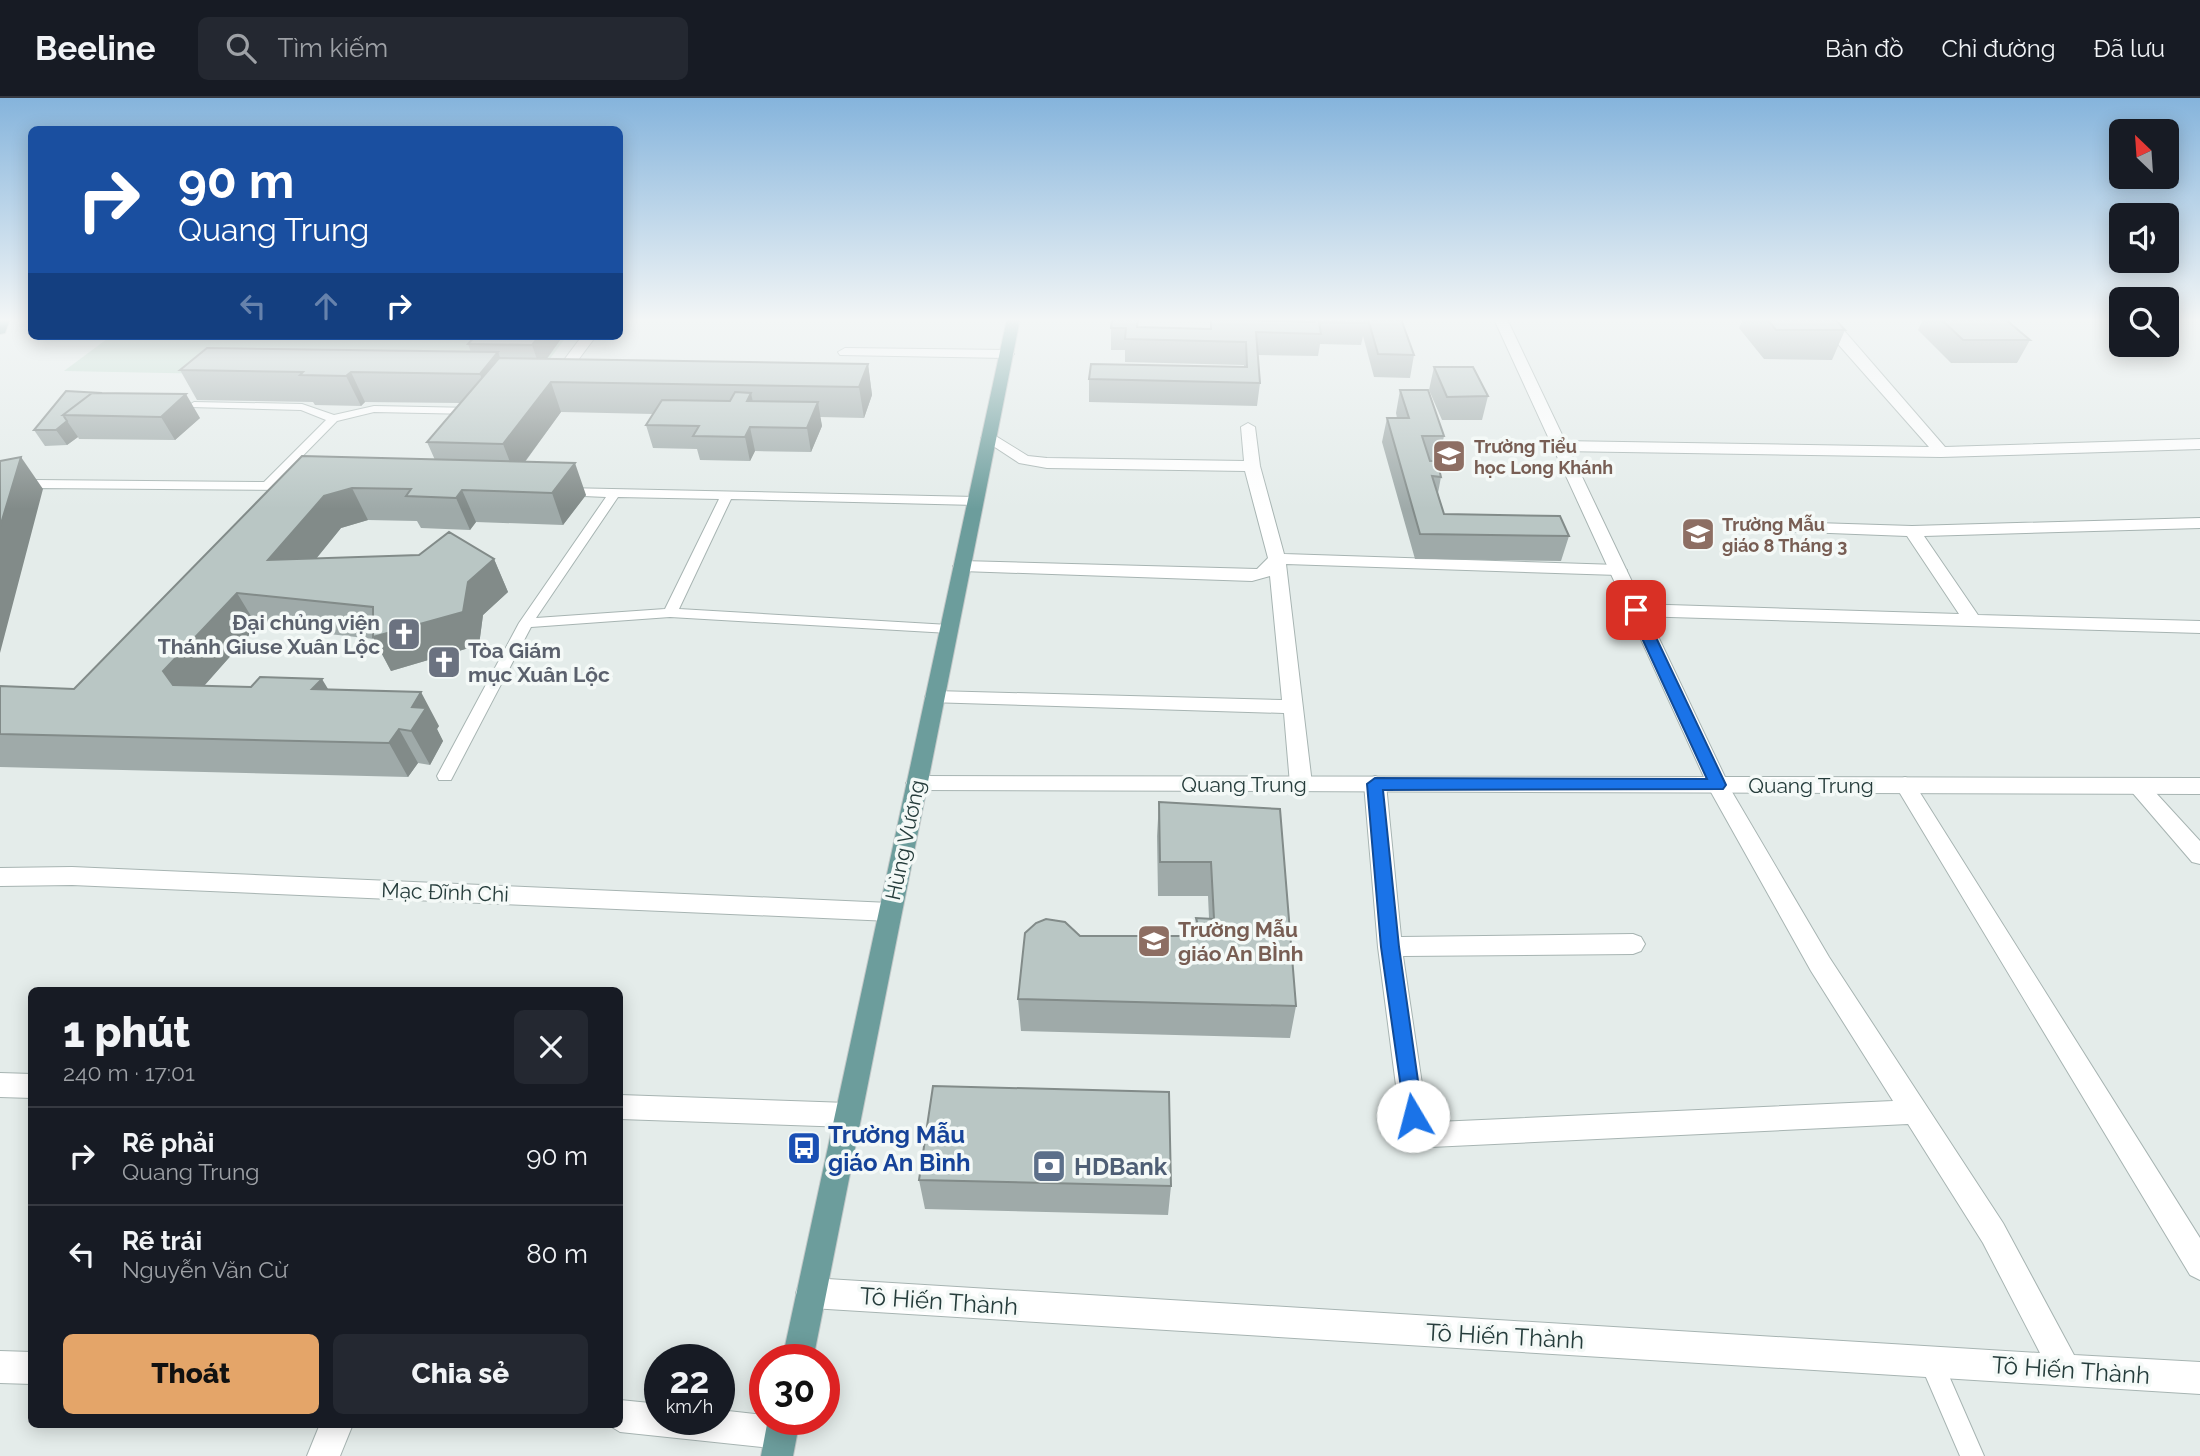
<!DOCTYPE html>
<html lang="vi">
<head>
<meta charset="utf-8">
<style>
	:root { --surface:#171b24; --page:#242831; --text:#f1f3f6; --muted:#9ea1a6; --line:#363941; --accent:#e4a569 }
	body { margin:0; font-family:Raleway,sans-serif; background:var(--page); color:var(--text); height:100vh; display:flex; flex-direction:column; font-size:26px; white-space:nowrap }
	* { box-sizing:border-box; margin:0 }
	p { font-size:23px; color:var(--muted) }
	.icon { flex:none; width:38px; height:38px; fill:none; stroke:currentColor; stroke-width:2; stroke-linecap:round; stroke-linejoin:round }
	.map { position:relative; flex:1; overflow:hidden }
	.side { position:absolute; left:28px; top:889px; width:595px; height:441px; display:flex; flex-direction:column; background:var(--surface); border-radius:10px; box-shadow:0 4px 18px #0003 }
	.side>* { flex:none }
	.banner { position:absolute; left:28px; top:28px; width:595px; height:214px; border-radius:10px; box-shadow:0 4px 18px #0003; background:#1a4fa0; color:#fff; overflow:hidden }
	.needle { width:46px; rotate:335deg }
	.tools { position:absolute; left:2109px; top:21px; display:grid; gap:14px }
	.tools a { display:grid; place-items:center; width:70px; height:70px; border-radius:10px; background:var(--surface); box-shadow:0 4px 18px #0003; font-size:35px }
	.speed { position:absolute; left:644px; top:1246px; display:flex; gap:14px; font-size:35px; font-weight:700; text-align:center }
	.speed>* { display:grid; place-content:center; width:91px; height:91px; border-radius:50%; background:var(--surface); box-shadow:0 4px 18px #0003; line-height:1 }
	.speed small { font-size:18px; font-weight:400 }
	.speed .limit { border:10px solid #d22; background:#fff; color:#111 }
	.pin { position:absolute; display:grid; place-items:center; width:60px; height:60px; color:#fff; margin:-30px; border-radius:14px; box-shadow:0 4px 10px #0006 }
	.me { position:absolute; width:77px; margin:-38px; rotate:352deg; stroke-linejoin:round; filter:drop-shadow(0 0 5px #0008) }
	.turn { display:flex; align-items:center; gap:24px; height:147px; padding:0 35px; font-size:32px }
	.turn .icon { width:91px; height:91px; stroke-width:2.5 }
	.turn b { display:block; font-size:49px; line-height:60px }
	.lanes { display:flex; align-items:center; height:66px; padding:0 35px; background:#0003; justify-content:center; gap:35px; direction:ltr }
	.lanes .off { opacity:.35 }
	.round { display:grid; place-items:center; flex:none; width:74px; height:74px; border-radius:10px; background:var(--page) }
	.head { display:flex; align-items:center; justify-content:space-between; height:119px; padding:0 35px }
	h1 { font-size:42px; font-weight:800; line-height:52px }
	.primary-button { display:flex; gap:14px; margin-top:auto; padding:14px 35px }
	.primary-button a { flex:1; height:80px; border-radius:10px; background:var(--accent); color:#111; font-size:28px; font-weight:800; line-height:80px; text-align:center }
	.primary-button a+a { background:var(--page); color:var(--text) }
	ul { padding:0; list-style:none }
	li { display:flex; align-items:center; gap:21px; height:98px; padding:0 35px; border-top:2px solid var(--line) }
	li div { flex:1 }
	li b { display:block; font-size:26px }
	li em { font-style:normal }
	header { display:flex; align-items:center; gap:42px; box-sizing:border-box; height:98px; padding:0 35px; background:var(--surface); border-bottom:2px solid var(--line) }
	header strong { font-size:33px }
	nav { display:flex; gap:38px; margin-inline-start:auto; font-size:24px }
	.search { width:490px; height:63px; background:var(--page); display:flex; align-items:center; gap:18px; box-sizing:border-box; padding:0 24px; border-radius:10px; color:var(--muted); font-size:26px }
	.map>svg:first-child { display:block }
</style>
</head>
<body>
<header>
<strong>Beeline</strong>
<div class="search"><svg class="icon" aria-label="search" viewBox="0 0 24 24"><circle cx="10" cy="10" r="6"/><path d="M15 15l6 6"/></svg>Tìm kiếm</div>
<nav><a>Bản đồ</a><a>Chỉ đường</a><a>Đã lưu</a></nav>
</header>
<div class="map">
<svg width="2200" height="1358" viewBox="0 0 2200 1358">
	<rect width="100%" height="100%" fill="#e4ecea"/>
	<!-- green -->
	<path fill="#bfdbcd" d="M111,238H567L534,282L64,273Z"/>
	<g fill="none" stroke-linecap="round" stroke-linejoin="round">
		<!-- service casing -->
		<g stroke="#a7b4b2" stroke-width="2">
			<path id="service" d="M2166,237L2173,240V244H2166Z
				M194,304L302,306L334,317L374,308L474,310L479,313L474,316L374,314L337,323L277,384L299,385L301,388L295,392L36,390L0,396V388L36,382L264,384L326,322L301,312L190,309L189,307Z
				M565,390L976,399L982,403L976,407L731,401L679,511L949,527L956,531L949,535L670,519L531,529L451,682H439L437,678L519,525L606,399L561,397V391ZM618,399L719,401L665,511L536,520Z
				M1931,1251L1939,1255L1984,1358H1960L1919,1263L1923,1255Z"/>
		</g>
		<!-- minor casing -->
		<g stroke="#a7b4b2" stroke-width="2">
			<path id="minor" d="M1821,221H1834L1945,349L2200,341V351L1941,359L1560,353L1552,348L1560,343L1929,349L1838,246Z
				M582,238H596L564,281H554L552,278Z
				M845,250L1007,252L1014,256L1007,260L840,257L838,254Z
				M1248,325L1255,329L1260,368L1284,456L1618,467L1627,472L1618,477L1286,466L1312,686L1308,691L1301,694L1294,691L1290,686L1284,615L928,604L925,599L928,594L935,593L1282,602L1270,478L1252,483L962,473L953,468L962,463L1257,471L1268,460L1245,373L1047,370L1019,365L981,340L989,335L994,337L1028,358L1047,360L1244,363L1241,329Z
				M2200,420V430L1924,438L1978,517L2200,523V535L1636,518L1627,512L1636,506L1959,516L1907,438L1778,433L1776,429L1778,425L1784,424L1912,428Z
				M1375,678L1382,681L1386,686L1401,839L1633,836L1641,839L1645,846L1641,853L1633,856L1403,858L1426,1013L1437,1024L1893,1003L1811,873L1707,687L1711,682L1718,679L1725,682L1829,859L2003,1125L2074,1257L2200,1264V1296L811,1210L800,1206L796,1195L800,1184L811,1180L2040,1255L1983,1145L1908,1026L1431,1049C1417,1044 1406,1032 1400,1018L1378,849L1364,686L1368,681Z
				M1905,679L1912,682L2200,1140V1182L2190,1177L1898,692L1894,687L1898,682Z
				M2138,680L2145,683L2200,743V766L2192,764L2131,693L2127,688L2131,683Z
				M72,769L890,805L898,808L902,814L898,820L890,823L72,787L0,788V770Z
				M0,975L32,976V1000L0,999Z
				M620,997L848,1005L857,1008L861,1017L857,1026L848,1029L620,1021Z
				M0,1253L32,1254V1286L0,1285Z
				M620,1302L660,1306V1321H719V1312L765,1317V1321L792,1324L797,1335L792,1346L781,1351L620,1334L607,1326H620Z
				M320,1326H353L340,1358H307Z"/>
		</g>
		<!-- tertiary casing -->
		<g stroke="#a7b4b2" stroke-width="2">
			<path id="tertiary" d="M1494,221H1507L1725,679L2200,680V696L917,692L910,690L906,685L910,680L917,678L1704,679Z"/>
		</g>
		<!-- primary casing -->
		<g stroke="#c2c8c8" stroke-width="2">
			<path id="primary" d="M1007,221H1020L813,1262H782Z
				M768,1321H800L793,1358H761Z"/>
		</g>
		<!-- trunk casing -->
		<g stroke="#c2c8c8" stroke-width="2">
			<path id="trunk" d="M0,221H10L5,235L0,236Z"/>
		</g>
		<!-- service -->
		<use href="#service" fill="#fff" fill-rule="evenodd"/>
		<!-- minor -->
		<use href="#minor" fill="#fff" fill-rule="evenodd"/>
		<!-- tertiary -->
		<use href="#tertiary" fill="#fff" fill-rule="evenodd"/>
		<!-- primary -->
		<use href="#primary" fill="#6c9d9c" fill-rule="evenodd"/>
		<!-- trunk -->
		<use href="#trunk" fill="#508080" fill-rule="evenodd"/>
	</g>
	<!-- wall -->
	<path fill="#9faaa9" d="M1211,221L1309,223V221H1401L1414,257L1410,280L1374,279L1363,238L1361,247L1320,246L1318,258L1258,257L1260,285L1257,308L1089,304V281L1244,269V267L1125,264V252H1111V230L1210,231Z
		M1743,221H1835L1845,232L1832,262L1764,261L1739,230Z
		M1923,221H2005L2030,242L2017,265H1951L1918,232Z
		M475,238H563L547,261L868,266L872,297L864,320L820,319L822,328L811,354L755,353L750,363L700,362L697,351L653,350L646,327L653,316L561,314L525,364L586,397L563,427L476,424L470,432L421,430L417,423L368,422L341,430L316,461H494L508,494L483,517L479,547L391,573L374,541L257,528L204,588L329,592L439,628L437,631L443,643L430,667L418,665L408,679L0,669V588L74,591L302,358L435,362L427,344L460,305L365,304L361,308L315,307L313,304L197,302L180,272L471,254L468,246Z
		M1434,269L1488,298L1482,322H1442L1429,292Z
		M1400,292L1444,338L1439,362H1429L1441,379L1438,395L1444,416L1569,438L1561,463L1415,461L1382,344L1387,320H1397L1396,315Z
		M66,293L200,320L175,342L79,341L78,339L67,347L45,348L34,332Z
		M1159,704L1280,711L1296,908L1290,940L1021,933L1018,901L1080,838H1194L1196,820H1209L1208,798H1158L1157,738Z
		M919,1082L1171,1088L1168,1117L925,1111Z"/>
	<!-- shaded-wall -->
	<path fill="#828b89" d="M539,238H563L540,270L532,247Z
		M498,254L509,284L491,306L480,276Z
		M868,266L872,297L864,320L859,289Z
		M351,274L365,304L361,308L346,278Z
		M551,284L561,314L515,377L503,346Z
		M751,295L756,318L747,303Z
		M186,296L200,320L175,342L161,319Z
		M818,304L822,328L811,354L807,330Z
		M67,323L78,339L67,347L56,332Z
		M750,329L755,353L750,363L745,339Z
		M21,359L43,391L0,555V429Z
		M575,365L586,397L563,427L552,395Z
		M352,390L368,422L341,430L288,495L268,462L324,398Z
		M462,392L476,424L470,432L456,400Z
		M494,461L508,494L483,517L479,547L391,573L373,539L468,484Z
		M237,495L257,528L187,607L163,573Z
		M322,581L342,614L312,591Z
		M421,594L439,628L437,631L443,643L430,667L411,633L412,609Z
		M399,631L418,665L408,679L389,645Z"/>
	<!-- building -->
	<path fill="#b9c6c4" stroke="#828b89" stroke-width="2" d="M1112,221H1138L1137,229L1211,231V221L1315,224V221H1364L1365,225L1319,224L1321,236L1256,234L1260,285L1089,281L1091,266L1247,269L1246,244L1125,241L1126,230H1111Z
		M1368,221H1401L1414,257L1378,256Z
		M1767,221H1835L1845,232H1776Z
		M1941,221H2005L2030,242H1963Z
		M475,238H539L532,247L468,246Z
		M207,250L498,254L480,276L351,274L346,278L300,277L303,274L180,272Z
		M499,260L868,266L859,289L551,284L503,346L427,344Z
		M1434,269H1473L1488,298L1447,299Z
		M1400,292H1428L1444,338H1422L1430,363H1437L1441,379L1432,378L1444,416L1560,418L1569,438L1420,436L1387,320H1409Z
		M66,293L102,295H92L63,317L67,323L56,332H34Z
		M735,294L751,295L747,303L818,304L807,330L750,329L745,339L693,338L699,328L646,327L662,302L730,303Z
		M92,295L186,296L161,319L63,317Z
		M302,358L575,365L552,395L462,392L456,400L406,398L411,391L352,390L324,398L268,462L419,457L449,434L494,461L468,484L463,514L373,539V509L237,495L163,573L173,587L251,589L260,579L322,581L312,591L421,594L412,609L426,610L411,633L399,631L389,645L0,636V588L74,591Z
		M21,359L0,429V363Z
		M1159,704L1280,711L1296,908L1018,901L1025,835L1036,825L1046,821L1065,824L1080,838H1201L1196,820L1214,821L1211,764H1160Z
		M933,988L1169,994L1171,1088L919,1082Z"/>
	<!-- sky -->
	<linearGradient id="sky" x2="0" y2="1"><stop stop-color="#85b4dc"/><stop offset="0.54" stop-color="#f3f6f6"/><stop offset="1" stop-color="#f3f6f6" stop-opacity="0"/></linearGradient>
	<rect width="2200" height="411" fill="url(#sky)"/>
	<!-- route -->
	<path fill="#1a73e8" stroke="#114b97" stroke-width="2" d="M1636,507L1643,512L1726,687L1723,691L1383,692L1399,849L1423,1018L1421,1025L1413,1027L1406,1025L1381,849L1367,686L1375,680L1707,681L1629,512Z"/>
	<!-- icons -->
	<defs>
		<g id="school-square" transform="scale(1.75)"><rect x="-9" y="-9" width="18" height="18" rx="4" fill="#8d6e63" stroke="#f4f9f7"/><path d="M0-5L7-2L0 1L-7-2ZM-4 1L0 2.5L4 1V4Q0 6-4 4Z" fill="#fff"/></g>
		<g id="church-square" transform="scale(1.75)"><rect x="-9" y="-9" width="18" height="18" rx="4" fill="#6b7280" stroke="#f4f9f7"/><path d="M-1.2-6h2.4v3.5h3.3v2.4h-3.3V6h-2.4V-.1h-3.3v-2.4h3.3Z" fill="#fff"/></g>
		<g id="bus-square" transform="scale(1.75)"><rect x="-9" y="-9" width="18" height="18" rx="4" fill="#1a4fb4" stroke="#f4f9f7"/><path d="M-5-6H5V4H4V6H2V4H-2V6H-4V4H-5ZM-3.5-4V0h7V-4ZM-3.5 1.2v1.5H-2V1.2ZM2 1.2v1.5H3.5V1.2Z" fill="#fff"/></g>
		<g id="bank-square" transform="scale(1.75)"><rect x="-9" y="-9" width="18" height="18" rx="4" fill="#5c6f8a" stroke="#f4f9f7"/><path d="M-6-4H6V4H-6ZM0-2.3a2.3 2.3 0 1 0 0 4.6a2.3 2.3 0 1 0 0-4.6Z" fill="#fff"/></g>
	</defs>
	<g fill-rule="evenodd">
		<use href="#school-square" x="1449" y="358"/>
		<use href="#school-square" x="1698" y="436"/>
		<use href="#church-square" x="404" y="536"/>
		<use href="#church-square" x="444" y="564"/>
		<use href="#school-square" x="1154" y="843"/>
		<use href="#bus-square" x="804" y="1050"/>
		<use href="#bank-square" x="1049" y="1068"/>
	</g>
	<g text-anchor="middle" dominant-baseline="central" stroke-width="7" stroke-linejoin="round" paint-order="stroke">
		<!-- far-education labels -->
		<g font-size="18" font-weight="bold" fill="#785e54" stroke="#f4f9f7" text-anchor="start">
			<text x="1474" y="348">Trường Tiểu<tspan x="1474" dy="21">học Long Khánh</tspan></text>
			<text x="1722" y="426">Trường Mẫu<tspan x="1722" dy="21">giáo 8 Tháng 3</tspan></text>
		</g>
		<!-- worship labels -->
		<g font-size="21" font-weight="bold" fill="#5b616d" stroke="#f4f9f7" text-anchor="end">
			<text x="380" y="524">Đại chủng viện<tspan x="380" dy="24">Thánh Giuse Xuân Lộc</tspan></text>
			<text x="468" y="552" text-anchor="start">Tòa Giám<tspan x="468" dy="24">mục Xuân Lộc</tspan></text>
		</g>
		<!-- street labels -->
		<g font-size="21" fill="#253c3b" stroke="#f4f9f7">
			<text x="1244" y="686">Quang Trung</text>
			<text x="1811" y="687">Quang Trung</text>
			<text transform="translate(905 742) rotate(-78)">Hùng Vương</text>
			<text transform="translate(445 794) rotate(2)">Mạc Đĩnh Chi</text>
		</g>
		<!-- education labels -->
		<g font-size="21" font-weight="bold" fill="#785e54" stroke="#f4f9f7" text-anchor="start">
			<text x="1178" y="831">Trường Mẫu<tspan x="1178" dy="24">giáo An BÌnh</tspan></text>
		</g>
		<!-- near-transit labels -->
		<g font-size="24" font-weight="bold" fill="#164399" stroke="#f4f9f7" text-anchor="start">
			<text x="828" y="1036">Trường Mẫu<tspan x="828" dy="28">giáo An Bình</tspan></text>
		</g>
		<!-- near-service labels -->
		<g font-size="24" font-weight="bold" fill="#4e5e75" stroke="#f4f9f7" text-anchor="start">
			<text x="1074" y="1068">HDBank</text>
		</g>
		<!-- near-street labels -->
		<g font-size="24" fill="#253c3b" stroke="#f4f9f7">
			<text transform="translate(939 1203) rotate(4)">Tô Hiến Thành</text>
			<text transform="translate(1505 1238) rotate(3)">Tô Hiến Thành</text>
			<text transform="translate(2071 1272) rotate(4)">Tô Hiến Thành</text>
		</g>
	</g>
</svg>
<div class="tools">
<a><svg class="needle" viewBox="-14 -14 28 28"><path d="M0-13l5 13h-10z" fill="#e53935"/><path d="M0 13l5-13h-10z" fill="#9ea1a6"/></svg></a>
<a><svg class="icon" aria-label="sound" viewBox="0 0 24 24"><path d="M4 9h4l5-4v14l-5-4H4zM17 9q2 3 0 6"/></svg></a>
<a><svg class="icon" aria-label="search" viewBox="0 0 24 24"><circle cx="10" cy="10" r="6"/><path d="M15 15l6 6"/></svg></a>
</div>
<div class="speed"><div>22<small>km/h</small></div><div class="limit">30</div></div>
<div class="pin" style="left:1636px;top:512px;background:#d93025"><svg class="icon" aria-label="arrive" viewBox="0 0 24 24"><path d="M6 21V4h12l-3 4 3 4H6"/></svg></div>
<svg class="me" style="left:1413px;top:1018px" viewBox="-20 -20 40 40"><circle r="19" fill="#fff"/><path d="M0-13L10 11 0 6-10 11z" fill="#1a73e8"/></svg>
<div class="banner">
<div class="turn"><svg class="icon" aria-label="right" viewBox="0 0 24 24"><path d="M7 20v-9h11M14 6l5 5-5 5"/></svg><div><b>90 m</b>Quang Trung</div></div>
<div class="lanes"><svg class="icon off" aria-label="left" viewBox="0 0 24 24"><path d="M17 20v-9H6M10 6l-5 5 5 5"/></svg><svg class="icon off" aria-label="ahead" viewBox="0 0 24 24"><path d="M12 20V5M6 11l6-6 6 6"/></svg><svg class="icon" aria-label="right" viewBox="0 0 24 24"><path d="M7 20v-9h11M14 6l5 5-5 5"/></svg></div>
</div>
<section class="side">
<div class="head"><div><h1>1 phút</h1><p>240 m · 17:01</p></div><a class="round"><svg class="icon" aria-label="close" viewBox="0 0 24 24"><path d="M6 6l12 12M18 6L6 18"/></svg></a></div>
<ul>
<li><svg class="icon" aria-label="right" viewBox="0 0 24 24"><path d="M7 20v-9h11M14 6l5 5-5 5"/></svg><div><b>Rẽ phải</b><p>Quang Trung</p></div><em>90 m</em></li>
<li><svg class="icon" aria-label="left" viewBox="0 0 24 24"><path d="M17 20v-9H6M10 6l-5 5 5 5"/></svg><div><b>Rẽ trái</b><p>Nguyễn Văn Cừ</p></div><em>80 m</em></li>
</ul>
<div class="primary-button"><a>Thoát</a><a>Chia sẻ</a></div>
</section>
</div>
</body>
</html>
